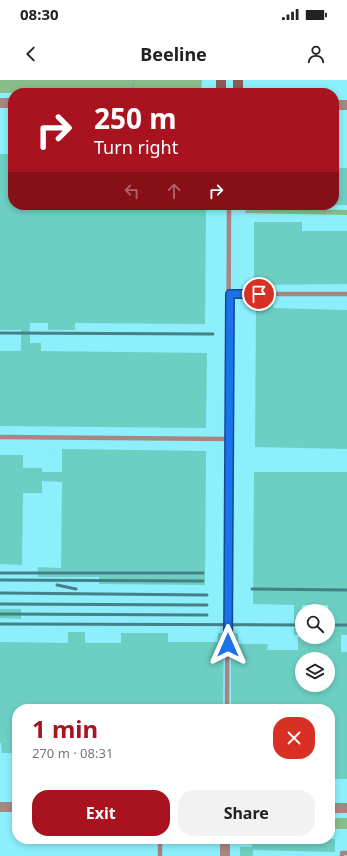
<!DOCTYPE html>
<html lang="en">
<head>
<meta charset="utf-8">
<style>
	:root { --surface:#fff; --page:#f2f2f2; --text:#222; --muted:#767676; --accent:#a8131f }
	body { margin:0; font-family:"Noto Sans",sans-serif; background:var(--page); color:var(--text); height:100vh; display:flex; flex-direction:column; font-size:15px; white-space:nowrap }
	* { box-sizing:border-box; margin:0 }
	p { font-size:13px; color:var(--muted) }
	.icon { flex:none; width:22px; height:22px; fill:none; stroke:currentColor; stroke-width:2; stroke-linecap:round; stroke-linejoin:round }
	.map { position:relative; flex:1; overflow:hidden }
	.drawer { position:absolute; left:12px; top:624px; width:323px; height:140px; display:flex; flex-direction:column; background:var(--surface); border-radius:16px; box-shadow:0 2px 6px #0003 }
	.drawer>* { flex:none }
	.hud { position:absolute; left:8px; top:8px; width:331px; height:122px; border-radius:16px; box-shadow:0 2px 6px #0003; background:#a8131f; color:#fff; overflow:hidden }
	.controls { position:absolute; left:295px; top:524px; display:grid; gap:8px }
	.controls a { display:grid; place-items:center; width:40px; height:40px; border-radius:50%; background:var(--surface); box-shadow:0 2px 6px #0003; font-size:20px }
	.pin { position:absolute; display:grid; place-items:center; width:34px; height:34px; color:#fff; margin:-17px; border:2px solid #fff; border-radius:50%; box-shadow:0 1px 4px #0007 }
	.me { position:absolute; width:44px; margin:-22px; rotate:0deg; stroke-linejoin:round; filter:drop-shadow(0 0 3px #0008) }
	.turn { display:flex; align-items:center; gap:14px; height:84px; padding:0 20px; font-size:18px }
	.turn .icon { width:52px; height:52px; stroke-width:2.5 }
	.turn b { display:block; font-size:28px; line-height:34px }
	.lanes { display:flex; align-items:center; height:38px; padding:0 20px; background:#0003; justify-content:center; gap:20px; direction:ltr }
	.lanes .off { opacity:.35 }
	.round { display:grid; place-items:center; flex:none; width:42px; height:42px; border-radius:16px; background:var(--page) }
	.head { display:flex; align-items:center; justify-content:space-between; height:68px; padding:0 20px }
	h1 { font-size:24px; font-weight:700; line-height:30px; color:var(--accent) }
	.action { display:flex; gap:8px; margin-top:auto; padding:8px 20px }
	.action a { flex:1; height:46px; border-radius:16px; background:var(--accent); color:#fff; font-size:16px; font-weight:700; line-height:46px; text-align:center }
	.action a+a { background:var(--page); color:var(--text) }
	.status { display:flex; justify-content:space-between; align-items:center; height:28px; padding:0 20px; background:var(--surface); direction:ltr }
	.status svg { height:11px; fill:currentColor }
	header { display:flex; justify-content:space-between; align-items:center; height:52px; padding:0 20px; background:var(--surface); font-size:18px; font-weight:700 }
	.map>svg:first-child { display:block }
</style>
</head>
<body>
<div class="status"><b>08:30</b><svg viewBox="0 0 49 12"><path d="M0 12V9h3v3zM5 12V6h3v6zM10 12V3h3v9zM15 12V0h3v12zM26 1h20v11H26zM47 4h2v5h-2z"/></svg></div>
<header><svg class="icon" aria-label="back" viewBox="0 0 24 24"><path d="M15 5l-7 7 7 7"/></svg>Beeline<svg class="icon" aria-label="person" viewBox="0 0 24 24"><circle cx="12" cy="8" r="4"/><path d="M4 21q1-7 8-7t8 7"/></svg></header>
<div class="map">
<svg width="347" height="776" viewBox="0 0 347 776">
	<rect width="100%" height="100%" fill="#8ceffb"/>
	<!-- green -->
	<path fill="#87bd88" d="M0,0H202L201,12L0,13Z
		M252,126H262L265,129L347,130V135L245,133V131Z
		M330,738H347V749H330Z"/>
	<!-- building -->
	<path fill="#6dcfc3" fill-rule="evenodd" d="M0,74H13V125H206L205,244L75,243V250H48V243H30V263H41V271L207,273L206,348L0,346V271H21V250H0Z
		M334,88H347V125H334Z
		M254,142H302V151H347V204L254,205Z
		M257,225H273V228L347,230V369L255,367L256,228H258Z
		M62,369L206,371L205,505L99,504V497H38V487L61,488L62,402L42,401V413H23L22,485L0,484V375H23V388H42V392H62Z
		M254,392H347V555H341V572H347V699H330V629H231V553H238V564H268L267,570H298V557H328V525H302V555H294V525L253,524ZM302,579H328V605H302Z
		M0,529H21V539L0,538Z
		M68,552H85V563H121V553H168V562H218V553H224L223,629H17V673H2L1,663H0V562L68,563Z
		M258,759H335V772L253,770V776H240V767H252V762H258Z"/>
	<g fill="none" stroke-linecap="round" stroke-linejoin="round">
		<!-- path -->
		<path stroke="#5ca6b0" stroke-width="1.5" stroke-dasharray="2 2" stroke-linecap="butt" d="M132,9L134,0"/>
		<!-- service -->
		<path stroke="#a88582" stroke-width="4.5" d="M230,214H347
			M0,357L228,359
			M227,629L229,125
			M160,776V759
			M342,776V773H347"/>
		<!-- tertiary -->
		<path stroke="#a88582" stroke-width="10" d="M0,23H13
			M334,25H347
			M0,727H17
			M330,728H347
			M225,776V759"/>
		<!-- secondary -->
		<path stroke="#8c5b57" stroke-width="10" d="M221,13V0
			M238,13V0"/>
		<!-- rail -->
		<path stroke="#438189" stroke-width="3" d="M0,253L213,254
			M0,493H203
			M0,500L203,501
			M57,505L76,509
			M252,509L347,510
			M0,513L207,515
			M0,524L207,525
			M0,534L207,535
			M0,544L302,545
			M328,545H347"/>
	</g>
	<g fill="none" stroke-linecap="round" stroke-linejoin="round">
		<!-- route casing -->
		<g stroke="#114b97" stroke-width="10">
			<path id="route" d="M228,565L230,214H259"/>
		</g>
		<!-- route -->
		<use href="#route" stroke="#1a73e8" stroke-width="7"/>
	</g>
</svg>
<div class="controls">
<a><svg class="icon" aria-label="search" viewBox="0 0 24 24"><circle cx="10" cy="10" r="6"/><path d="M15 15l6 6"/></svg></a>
<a><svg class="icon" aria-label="layers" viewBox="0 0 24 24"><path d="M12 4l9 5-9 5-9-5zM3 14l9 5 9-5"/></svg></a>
</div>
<div class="pin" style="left:259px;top:214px;background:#d93025"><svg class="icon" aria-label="arrive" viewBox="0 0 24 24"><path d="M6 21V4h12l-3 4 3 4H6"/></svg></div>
<svg class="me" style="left:228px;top:565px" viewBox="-20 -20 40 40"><path d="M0-17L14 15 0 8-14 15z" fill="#1a73e8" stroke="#fff" stroke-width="4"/></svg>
<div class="hud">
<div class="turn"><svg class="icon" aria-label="right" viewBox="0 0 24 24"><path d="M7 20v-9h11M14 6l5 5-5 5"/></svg><div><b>250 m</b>Turn right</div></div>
<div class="lanes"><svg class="icon off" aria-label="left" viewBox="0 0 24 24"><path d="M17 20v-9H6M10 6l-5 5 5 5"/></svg><svg class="icon off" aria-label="ahead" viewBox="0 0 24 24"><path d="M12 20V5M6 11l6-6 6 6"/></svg><svg class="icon" aria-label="right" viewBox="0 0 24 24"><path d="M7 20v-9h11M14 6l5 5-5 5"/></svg></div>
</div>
<section class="drawer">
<div class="head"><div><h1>1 min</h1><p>270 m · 08:31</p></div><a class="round" style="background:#d93025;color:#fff"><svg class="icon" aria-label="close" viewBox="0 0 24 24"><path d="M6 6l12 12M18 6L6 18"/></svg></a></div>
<div class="action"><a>Exit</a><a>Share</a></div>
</section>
</div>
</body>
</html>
